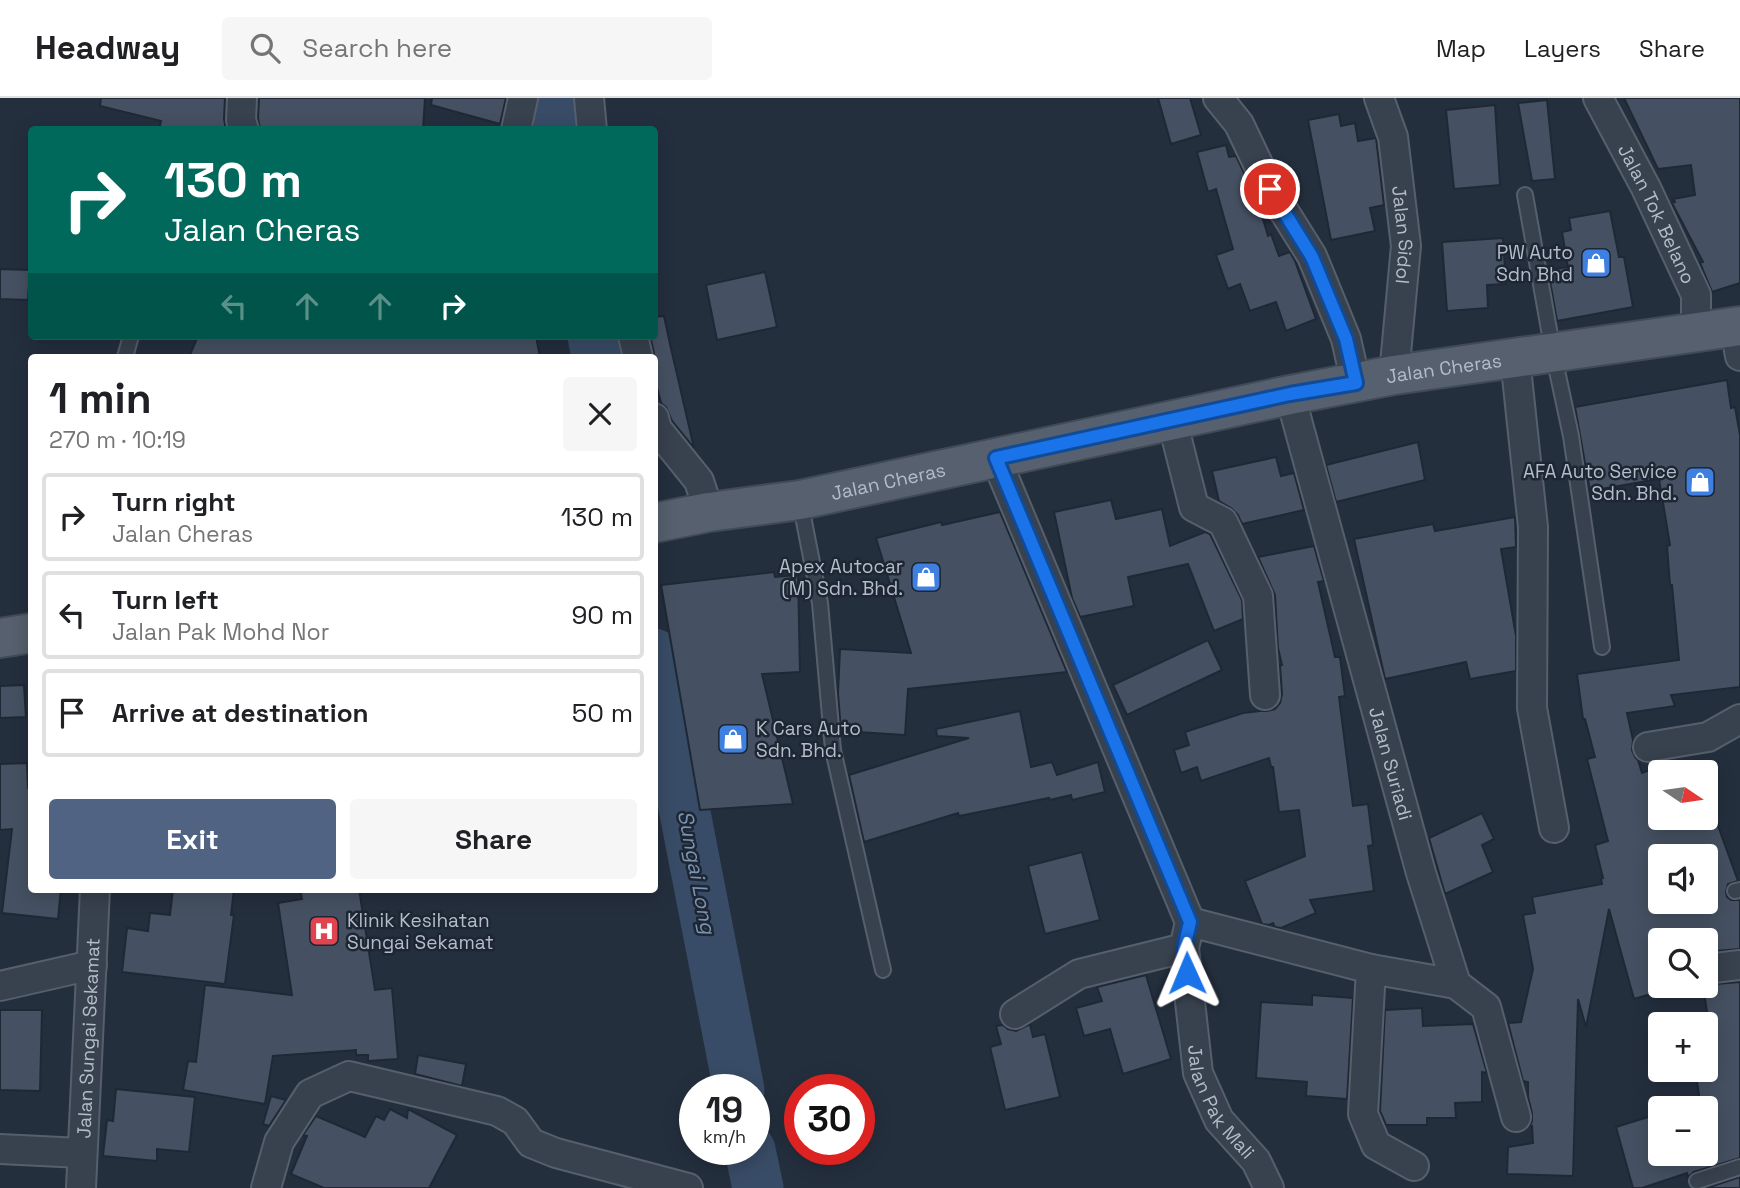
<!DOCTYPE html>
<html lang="en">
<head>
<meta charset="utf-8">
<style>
	:root { --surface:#fff; --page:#f6f6f6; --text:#202124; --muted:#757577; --line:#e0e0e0; --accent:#506383 }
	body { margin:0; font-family:"Space Grotesk",sans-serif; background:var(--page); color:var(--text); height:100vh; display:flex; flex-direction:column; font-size:26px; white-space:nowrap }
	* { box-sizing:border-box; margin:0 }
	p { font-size:23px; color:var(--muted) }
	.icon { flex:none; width:38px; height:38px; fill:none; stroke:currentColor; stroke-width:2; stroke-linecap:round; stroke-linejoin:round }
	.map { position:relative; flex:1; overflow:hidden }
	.side { position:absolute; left:28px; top:256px; width:630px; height:539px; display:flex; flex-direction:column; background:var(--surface); border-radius:7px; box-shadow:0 4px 18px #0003 }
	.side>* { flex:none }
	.hud { position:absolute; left:28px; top:28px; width:630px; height:214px; border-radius:7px; box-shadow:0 4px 18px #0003; background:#00695c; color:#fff; overflow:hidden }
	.needle { width:46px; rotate:103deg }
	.tools { position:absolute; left:1648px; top:662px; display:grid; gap:14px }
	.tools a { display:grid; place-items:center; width:70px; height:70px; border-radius:7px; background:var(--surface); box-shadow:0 4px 18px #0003; font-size:35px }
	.speed { position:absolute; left:679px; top:976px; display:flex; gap:14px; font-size:35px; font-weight:700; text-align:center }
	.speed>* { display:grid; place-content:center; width:91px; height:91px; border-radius:50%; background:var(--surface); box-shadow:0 4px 18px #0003; line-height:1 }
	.speed small { font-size:18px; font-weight:400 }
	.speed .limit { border:10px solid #d22; background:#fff; color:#111 }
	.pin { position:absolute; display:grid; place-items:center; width:60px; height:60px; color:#fff; margin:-30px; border:4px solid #fff; border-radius:50%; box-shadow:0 2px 7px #0007 }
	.me { position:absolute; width:77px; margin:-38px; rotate:359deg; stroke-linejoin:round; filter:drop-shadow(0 0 5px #0008) }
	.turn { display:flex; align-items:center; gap:24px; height:147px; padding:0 21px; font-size:32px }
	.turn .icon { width:91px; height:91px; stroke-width:2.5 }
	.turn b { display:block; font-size:49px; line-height:60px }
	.lanes { display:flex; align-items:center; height:66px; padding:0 21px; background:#0003; justify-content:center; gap:35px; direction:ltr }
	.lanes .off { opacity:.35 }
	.round { display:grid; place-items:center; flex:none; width:74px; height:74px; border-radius:7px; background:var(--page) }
	.headline { display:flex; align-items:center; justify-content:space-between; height:119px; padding:0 21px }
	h1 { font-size:42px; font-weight:800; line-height:52px }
	.button { display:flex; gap:14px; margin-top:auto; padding:14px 21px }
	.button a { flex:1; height:80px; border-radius:7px; background:var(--accent); color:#fff; font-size:28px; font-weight:800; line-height:80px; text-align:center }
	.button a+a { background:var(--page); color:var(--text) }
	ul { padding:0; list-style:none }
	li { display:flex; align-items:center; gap:21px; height:88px; margin:0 14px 10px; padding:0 7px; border:4px solid var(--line); border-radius:7px }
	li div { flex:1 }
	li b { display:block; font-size:26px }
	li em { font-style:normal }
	header { display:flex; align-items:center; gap:42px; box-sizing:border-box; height:98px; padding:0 35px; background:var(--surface); border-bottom:2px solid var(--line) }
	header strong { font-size:33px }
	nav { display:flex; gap:38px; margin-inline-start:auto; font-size:24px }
	.search { width:490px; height:63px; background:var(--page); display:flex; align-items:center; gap:18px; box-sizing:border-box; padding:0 24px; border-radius:7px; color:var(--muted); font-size:26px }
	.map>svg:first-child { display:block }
</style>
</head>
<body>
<header>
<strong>Headway</strong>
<div class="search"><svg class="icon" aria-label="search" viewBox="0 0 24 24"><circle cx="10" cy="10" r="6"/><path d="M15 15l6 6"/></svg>Search here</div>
<nav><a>Map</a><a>Layers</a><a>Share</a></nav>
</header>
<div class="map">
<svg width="1740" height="1090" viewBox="0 0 1740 1090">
	<rect width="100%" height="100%" fill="#242f3e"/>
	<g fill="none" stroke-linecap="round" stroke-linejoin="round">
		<!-- river -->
		<path stroke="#394c67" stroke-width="51" d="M559,32L560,0
			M593,238L597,259
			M654,556L739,992
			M750,1052L758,1090"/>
	</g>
	<!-- building -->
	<path fill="#455162" stroke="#1f2835" stroke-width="2" fill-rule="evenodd" d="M101,0H225L224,21L226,32H159L161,23L100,8Z
		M259,0H425L423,32H260L258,20Z
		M432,0H506L500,26L431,7Z
		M1158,0H1190L1201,37L1171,46Z
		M1624,0H1740V185L1712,194L1700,165L1703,164L1672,105L1675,104L1673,101L1695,97L1691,67L1658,71Z
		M1547,2L1555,81L1532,83L1518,5Z
		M1495,7L1500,87L1454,91L1446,12Z
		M1339,16L1341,28L1355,25L1358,43L1376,40L1384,107L1370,110L1375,133L1331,142L1308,22Z
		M1226,47L1229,59L1236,58L1258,104L1268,138L1271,136L1279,158L1290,154L1295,163L1316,221L1286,233L1276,204L1250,213L1240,186L1228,191L1216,157L1233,151L1216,91L1208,94L1197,54Z
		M1610,113L1619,159H1624L1633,209L1557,223L1548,172L1568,169L1562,134L1571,132L1569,120Z
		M1503,140L1506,186L1487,187L1488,210L1447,213L1442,144Z
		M0,171L30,172L28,202L0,201Z
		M765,174L777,229L717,242L706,187Z
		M664,218L670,246L694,350L672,323L666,309L661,305L654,278V255L650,238H654V219Z
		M198,238H536L540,259H189Z
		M1727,282L1731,310L1735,309L1740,337V589L1671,597L1675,608L1627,615L1633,642L1632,652L1635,659L1638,662L1642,675L1661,668V719H1706V703H1709L1738,783L1728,786L1726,794L1727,799L1731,802H1740V851L1716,853L1710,832L1675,842H1661V893L1634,901L1609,811L1586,929L1578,901L1573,1078L1507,1076L1508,1049L1533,1045L1532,1028H1530L1532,1023V1015L1528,999V984L1523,983L1508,925L1521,924L1533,871L1523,817L1535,815L1532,799L1602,786L1601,781L1603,780L1595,747L1608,743L1587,661L1595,659L1585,621H1583L1577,576L1679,562L1672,487H1670L1667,448L1670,447L1659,381L1590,393L1575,309ZM1661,758H1706V803H1661Z
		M1418,344L1425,382L1336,404L1326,367Z
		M1276,359L1281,378L1294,375L1304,412L1242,426L1238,417L1231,410L1219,403L1212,373Z
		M1111,402L1116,421L1162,411L1170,448L1205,434L1210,436L1242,502L1243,521L1214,533L1188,466L1128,479L1134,508L1080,519L1072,500L1054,414Z
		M1000,414L1067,574L908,591L905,637L841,633L838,595L840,551L911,555L876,440L941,424L942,427Z
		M1515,419L1516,449L1501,451L1516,538V573L1470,581L1466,564L1385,581L1354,441L1433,426L1435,433Z
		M1314,448L1324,483L1318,484L1335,559H1340L1345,598L1339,599L1353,708L1368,706L1373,747L1368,748L1374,793L1310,802L1316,815L1281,830L1275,829L1273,825L1269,827L1262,826L1245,783L1305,758L1299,712L1279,714L1273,669H1271L1269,660L1201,683L1197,669L1181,675L1174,652L1189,647L1185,634L1243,615L1260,613H1267L1275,611L1280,605L1282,596L1280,567H1282L1278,550L1275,497L1258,459Z
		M774,474L775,479L798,477L800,574L762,576L793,706L700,712L661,487Z
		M1208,542L1222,572L1127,617L1113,587Z
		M24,587L26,619L0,620V588Z
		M1020,613L1031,669L1052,664L1057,677L1098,664L1105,694L1072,702L1071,697L1050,702L1049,700L959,718L958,715L864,744L849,677L969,640L937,638L936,631Z
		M27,665L28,690L32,691V791H61L58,821L2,815L12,731L0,732V666Z
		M1482,715L1494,741L1482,747L1493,774L1445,796L1429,740Z
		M1082,754L1100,822L1045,836L1028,768Z
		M173,791H234L231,817H234L225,886L122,874L127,830L148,833L150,815L170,817Z
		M300,791H359L375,892L392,890L398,961L368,963V957H356V952L273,958L265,1006L183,992L188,963L196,964L205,887L292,897L278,805L302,801Z
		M1146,877L1171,961L1123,976L1110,931L1084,938L1076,910L1102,903L1097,889Z
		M1740,884V1060L1694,1074L1688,1079L1687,1075L1642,1090H1633L1616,1029L1661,1015V1055H1706V1010H1701L1695,971H1706V935L1710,934L1703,887Z
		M1312,897L1353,900L1347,1001L1306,998L1307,984L1256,980L1261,904L1312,907Z
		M1422,910L1423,928L1473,926L1487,975L1482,974V1004L1455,1005L1456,1020H1427V1027H1386L1380,1013L1385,912Z
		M0,912H42L40,993L0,992Z
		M1030,926L1033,939L1045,936L1060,999L1005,1012L990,949L1001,946L996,928L1003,927L1008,931L1016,933Z
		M418,957L466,966L462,988L415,976Z
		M116,991L195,999L189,1054L157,1051V1063L103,1058L107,1022L113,1023Z
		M271,998L286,1002L269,1028L263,1026Z
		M390,1011L407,1020L408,1011L457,1037L429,1090H324L291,1076L307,1038L303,1037L316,1018L365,1039L376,1018L384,1022Z
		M1740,1079V1090H1707Z"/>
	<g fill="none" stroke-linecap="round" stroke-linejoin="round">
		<!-- service casing -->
		<g stroke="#565f6c" stroke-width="18">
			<path id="service" d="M1525,97L1553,254L1571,338L1602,549
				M125,259L131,238
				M800,403L820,505L833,652L883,872
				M1735,793L1740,792
				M1697,1083L1740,1069"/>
		</g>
		<!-- minor casing -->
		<g stroke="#565f6c" stroke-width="32">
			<g id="minor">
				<path d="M242,0L241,22L244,32"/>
				<path d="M589,0L592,32"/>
				<path d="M1218,0L1239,26L1270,91L1312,158L1346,241L1356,285"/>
				<path id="s1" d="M1379,0L1393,39L1406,148L1394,277"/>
				<path id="s2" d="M1598,0L1646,90L1696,197V235"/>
				<path d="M516,32L523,0"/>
				<path d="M1735,229L1740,258"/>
				<path d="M633,238L638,259"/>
				<path d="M1515,260L1533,429L1532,610L1554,730"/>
				<path id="s3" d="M1290,297L1421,775L1456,886L1486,909L1516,1019"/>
				<path d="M654,320L657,331L699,383L709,414"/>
				<path d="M1172,322L1194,409L1223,424L1258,498L1265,597"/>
				<path id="s4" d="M996,361L1190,824L1184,850L1198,975L1219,1022L1256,1063L1269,1090"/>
				<path d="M1648,649L1708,639L1740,621"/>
				<path d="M1190,824L1371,871L1456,886"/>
				<path d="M1371,871L1363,1016L1376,1047L1414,1068"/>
				<path d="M1706,871L1740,867"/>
				<path d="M0,888L92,867"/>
				<path d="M1015,916L1079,876L1184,850"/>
				<path d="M0,1051L81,1055"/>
				<path id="s5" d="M81,1090L95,791"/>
				<path d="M266,1090L279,1044L310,996L349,978L497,1013L515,1023L531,1045L556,1055L688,1090"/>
			</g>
		</g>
		<!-- primary casing -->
		<g stroke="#414a57" stroke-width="42">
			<g id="primary">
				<path id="s6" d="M654,425L709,414L800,402L1290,297L1394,277L1740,228"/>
				<path d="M0,540L32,535"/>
			</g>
		</g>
		<!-- service -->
		<use href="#service" stroke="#38414e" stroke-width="14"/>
		<!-- minor -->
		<use href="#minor" stroke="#38414e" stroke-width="28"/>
		<!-- primary -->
		<use href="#primary" stroke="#56606e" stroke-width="38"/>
	</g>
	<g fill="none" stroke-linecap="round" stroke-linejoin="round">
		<!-- route casing -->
		<g stroke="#114b97" stroke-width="18">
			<path id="route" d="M1187,875L1184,850L1190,824L996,360L1290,296L1356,285L1346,241L1312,159L1270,91"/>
		</g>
		<!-- route -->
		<use href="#route" stroke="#1a73e8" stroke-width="12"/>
	</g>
	<!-- icons -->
	<defs>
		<g id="shop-square" transform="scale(1.575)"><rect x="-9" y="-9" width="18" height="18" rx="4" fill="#3f7fe0" stroke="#1d2633"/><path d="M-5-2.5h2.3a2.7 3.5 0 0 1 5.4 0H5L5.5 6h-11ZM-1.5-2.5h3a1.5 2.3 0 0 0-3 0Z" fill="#fff"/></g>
		<g id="hospital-square" transform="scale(1.575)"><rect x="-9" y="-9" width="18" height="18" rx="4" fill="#e0444e" stroke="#1d2633"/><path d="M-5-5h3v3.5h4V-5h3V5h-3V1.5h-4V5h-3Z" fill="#fff"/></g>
	</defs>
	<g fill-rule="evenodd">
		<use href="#shop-square" x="1596" y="165"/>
		<use href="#shop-square" x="1700" y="384"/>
		<use href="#shop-square" x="926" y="479"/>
		<use href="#shop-square" x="733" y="641"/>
		<use href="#hospital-square" x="324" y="833"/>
	</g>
	<g text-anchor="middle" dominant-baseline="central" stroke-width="5" stroke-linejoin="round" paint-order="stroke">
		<!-- street labels -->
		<g font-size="19" fill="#b4bcc9" stroke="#1d2633">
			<text stroke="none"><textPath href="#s2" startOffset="130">Jalan Tok Belano</textPath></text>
			<text stroke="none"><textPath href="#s1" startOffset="140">Jalan Sidol</textPath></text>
			<text stroke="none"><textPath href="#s6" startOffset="805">Jalan Cheras</textPath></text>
			<text stroke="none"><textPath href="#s6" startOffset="238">Jalan Cheras</textPath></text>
			<text stroke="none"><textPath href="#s3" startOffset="382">Jalan Suriadi</textPath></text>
			<text stroke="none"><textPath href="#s5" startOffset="150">Jalan Sungai Sekamat</textPath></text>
			<text stroke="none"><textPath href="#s4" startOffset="690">Jalan Pak Mali</textPath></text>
		</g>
		<!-- poi labels -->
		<g font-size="19" fill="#b4bcc9" stroke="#1d2633" text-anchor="end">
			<text x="1573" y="154">PW Auto<tspan x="1573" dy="22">Sdn Bhd</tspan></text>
			<text x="1677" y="373">AFA Auto Service<tspan x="1677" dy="22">Sdn. Bhd.</tspan></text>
			<text x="903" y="468">Apex Autocar<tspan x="903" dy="22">(M) Sdn. Bhd.</tspan></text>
			<text x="756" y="630" text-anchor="start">K Cars Auto<tspan x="756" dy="22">Sdn. Bhd.</tspan></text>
			<text x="347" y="822" text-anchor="start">Klinik Kesihatan<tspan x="347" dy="22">Sungai Sekamat</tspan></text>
		</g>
		<!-- water labels -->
		<g font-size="21" font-style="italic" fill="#7c92b1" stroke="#1d2633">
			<text transform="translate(697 774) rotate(79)">Sungai Long</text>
		</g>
	</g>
</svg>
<div class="tools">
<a><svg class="needle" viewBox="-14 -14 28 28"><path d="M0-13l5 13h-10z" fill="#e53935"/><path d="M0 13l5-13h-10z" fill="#757577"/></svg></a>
<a><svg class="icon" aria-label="sound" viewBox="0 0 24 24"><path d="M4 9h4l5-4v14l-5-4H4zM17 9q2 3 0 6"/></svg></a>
<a><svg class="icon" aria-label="search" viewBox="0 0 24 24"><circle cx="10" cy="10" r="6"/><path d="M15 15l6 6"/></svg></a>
<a>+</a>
<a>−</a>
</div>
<div class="speed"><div>19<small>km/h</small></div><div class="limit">30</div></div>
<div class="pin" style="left:1270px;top:91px;background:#d93025"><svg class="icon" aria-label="arrive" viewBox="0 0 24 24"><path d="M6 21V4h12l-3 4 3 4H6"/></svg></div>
<svg class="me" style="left:1187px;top:875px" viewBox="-20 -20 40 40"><path d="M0-17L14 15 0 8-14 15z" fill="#1a73e8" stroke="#fff" stroke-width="4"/></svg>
<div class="hud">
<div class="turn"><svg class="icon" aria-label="right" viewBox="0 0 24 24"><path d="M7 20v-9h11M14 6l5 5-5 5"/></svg><div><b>130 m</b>Jalan Cheras</div></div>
<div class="lanes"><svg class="icon off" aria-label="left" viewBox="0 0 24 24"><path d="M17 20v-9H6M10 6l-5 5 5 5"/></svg><svg class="icon off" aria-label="ahead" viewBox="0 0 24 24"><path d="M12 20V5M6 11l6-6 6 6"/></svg><svg class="icon off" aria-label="ahead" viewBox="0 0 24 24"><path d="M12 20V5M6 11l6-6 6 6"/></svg><svg class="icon" aria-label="right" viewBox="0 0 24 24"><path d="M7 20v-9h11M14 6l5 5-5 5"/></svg></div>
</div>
<section class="side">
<div class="headline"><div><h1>1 min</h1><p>270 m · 10:19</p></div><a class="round"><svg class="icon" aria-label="close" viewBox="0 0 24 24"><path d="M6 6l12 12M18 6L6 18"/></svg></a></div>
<ul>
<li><svg class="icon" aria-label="right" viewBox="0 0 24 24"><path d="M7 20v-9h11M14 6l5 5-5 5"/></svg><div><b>Turn right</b><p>Jalan Cheras</p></div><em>130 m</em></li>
<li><svg class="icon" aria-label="left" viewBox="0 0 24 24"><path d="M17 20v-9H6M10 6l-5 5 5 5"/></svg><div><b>Turn left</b><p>Jalan Pak Mohd Nor</p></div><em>90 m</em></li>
<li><svg class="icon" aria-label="arrive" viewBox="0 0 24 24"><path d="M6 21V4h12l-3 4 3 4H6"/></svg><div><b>Arrive at destination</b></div><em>50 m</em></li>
</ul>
<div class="button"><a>Exit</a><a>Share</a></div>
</section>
</div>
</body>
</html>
